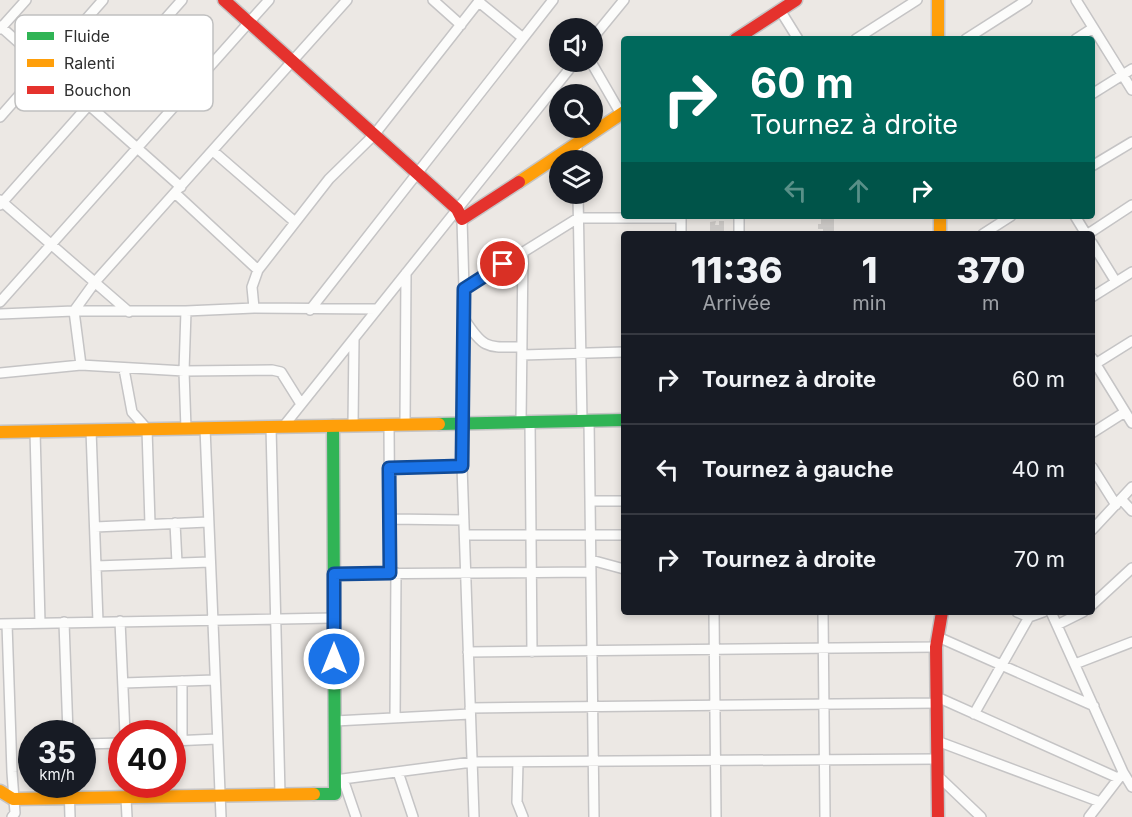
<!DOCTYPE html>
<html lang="fr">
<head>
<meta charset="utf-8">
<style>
	:root { --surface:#171b24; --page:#20242c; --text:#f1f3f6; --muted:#9ea1a6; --line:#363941 }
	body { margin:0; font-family:Inter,sans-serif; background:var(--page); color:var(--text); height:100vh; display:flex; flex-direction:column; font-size:22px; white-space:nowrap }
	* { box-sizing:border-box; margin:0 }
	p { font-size:20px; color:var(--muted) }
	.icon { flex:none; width:33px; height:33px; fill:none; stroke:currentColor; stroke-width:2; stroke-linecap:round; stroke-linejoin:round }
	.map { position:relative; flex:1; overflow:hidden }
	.details { position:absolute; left:621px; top:231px; width:474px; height:384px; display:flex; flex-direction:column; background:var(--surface); border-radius:6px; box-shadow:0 3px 9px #0003 }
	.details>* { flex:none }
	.hud { position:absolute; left:621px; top:36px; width:474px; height:183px; border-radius:6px; box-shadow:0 3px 9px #0003; background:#00695c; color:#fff; overflow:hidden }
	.fabs { position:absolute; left:549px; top:18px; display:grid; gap:12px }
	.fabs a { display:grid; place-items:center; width:54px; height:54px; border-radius:50%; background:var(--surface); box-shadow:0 3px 9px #0003; font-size:30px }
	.speed { position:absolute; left:18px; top:720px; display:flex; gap:12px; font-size:30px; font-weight:700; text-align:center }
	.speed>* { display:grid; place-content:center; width:78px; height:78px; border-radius:50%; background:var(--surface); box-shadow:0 3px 9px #0003; line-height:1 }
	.speed small { font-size:15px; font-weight:400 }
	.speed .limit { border:9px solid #d22; background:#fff; color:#111 }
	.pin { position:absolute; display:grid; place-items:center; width:51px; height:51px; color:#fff; margin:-26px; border:3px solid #fff; border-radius:50%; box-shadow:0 2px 6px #0007 }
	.me { position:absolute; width:66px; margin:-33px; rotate:0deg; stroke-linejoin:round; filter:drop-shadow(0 0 4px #0008) }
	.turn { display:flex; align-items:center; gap:21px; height:126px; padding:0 30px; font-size:27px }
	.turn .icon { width:78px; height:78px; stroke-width:2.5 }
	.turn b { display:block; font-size:42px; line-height:51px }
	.lanes { display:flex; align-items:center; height:57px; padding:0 30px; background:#0003; justify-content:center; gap:30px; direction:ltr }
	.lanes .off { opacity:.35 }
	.eta { display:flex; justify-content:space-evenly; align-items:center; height:102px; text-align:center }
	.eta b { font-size:36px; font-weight:800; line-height:42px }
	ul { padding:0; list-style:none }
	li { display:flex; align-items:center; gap:18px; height:90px; padding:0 30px; border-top:2px solid var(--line) }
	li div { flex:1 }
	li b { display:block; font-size:22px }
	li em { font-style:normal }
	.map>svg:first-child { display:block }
</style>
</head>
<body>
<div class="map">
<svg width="1132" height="817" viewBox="0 0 1132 817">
	<rect width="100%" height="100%" fill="#ece8e4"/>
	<!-- building -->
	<path fill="#d1cecb" d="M818,216H834V234H823V229H818V224H821V219H818Z
		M716,221L715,225H719V221H724V234H710V222Z"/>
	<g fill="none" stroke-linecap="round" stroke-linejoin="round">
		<!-- street casing -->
		<g stroke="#c5c4c5" stroke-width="12">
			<path id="street" d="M433,0L461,25
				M1076,0L1132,90
				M479,2L523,38
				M780,10L798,39
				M0,26L181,187
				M0,29L26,0
				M592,39L624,0
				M856,39L917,0
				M966,39L1027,0
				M1076,39L1093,28
				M591,62L621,114
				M1092,94L1132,69
				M0,117L103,0
				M577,143V160
				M213,151L295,222
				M1092,166L1132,142
				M175,193L258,270
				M578,194L582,421
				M0,200L129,312
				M0,205L182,0
				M681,216V234
				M739,216V234
				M1075,216L1086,234
				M462,219L464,289L462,466L474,817
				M983,234L1011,216
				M1088,234L1132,205
				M1092,243L1116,282
				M464,289L578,218H681
				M1092,297L1132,272
				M0,302L269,0
				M254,308L252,287L258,270L329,179L374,135L480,0
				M310,310L553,0
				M0,314L74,311H186L254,308L377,309
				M465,320C484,350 488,347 521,347
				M522,355L624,352
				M1092,358L1132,423
				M81,365L74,311L95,282L347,0
				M1092,366L1132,341
				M124,369L132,412L147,429L150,524
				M0,373L81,365L184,371L272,370L281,372L301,404
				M589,420L594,817
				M521,422L523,252
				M530,422L532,652
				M405,424L406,273
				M353,425L354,339
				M389,425L390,573
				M271,427L280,795
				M283,427L575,62
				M205,428L221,817
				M186,429L184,371L186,311
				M91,430L98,622
				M35,431L40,623
				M1092,433L1125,412
				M1092,467L1116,505
				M389,468L462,466
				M1121,499L1132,511
				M590,501H624
				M390,519L464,520
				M175,523L177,563
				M95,527L208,522
				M1092,530L1132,487
				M465,535H624
				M591,560L624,569
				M96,566L210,562
				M334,574L591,572
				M1092,605L1132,568
				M714,612L716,817
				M823,612L825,817
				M1017,612L1029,617
				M1051,612L1123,772L1132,787
				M120,621L125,734
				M64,622L68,734
				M0,624L334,618
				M7,624L12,772L15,813L12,817
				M1057,625L1083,612
				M938,637L1094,706
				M468,652L936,647
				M1075,664L1132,642
				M182,681V740
				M123,683L215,680
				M937,697L1118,778
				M470,708L937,703
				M974,714L1029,617L1043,612
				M395,718L396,573
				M335,721L470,714
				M172,741L217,739
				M937,741L1100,802
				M82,744L122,743
				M518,762L517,802L523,817
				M398,772L413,817
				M938,776L981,817
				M343,779L356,817
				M335,780L472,762L937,759
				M69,784L70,817
				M126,798L127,817
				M1089,817L1122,774"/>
		</g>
		<!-- fast casing -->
		<g stroke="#c5c4c5" stroke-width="15">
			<path id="fast" d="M439,424L624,420
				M314,794H335L333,426"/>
		</g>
		<!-- slow casing -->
		<g stroke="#c5c4c5" stroke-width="15">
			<path id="slow" d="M938,0V39
				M519,182L624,112
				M940,216V234
				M0,432L439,424
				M0,791L13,799L314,794"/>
		</g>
		<!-- jam casing -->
		<g stroke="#c5c4c5" stroke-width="15">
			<path id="jam" d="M224,0L457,209L462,219L519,182
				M736,39L796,0
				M938,817L936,647L942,612"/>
		</g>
		<!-- street -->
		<use href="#street" stroke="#fcfcfb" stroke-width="9"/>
		<!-- fast -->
		<use href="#fast" stroke="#30b455" stroke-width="12"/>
		<!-- slow -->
		<use href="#slow" stroke="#ff9f0a" stroke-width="12"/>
		<!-- jam -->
		<use href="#jam" stroke="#e5322d" stroke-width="12"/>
	</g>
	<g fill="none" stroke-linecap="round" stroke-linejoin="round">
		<!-- route casing -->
		<g stroke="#114b97" stroke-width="15">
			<path id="route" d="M334,659V574L390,573L389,468L462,466L464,289L503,264"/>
		</g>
		<!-- route -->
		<use href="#route" stroke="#1a73e8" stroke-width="10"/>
	</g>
	<!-- legend -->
	<rect x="15" y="15" width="198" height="96" rx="9" fill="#fff" stroke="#c0c0c0" stroke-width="1.5"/>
	<rect x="27" y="32" width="27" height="8" fill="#30b455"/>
	<rect x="27" y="59" width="27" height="8" fill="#ff9f0a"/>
	<rect x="27" y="86" width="27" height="8" fill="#e5322d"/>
	<g font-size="16" fill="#2e2e2e">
		<text x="64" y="42">Fluide</text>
		<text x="64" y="69">Ralenti</text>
		<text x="64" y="96">Bouchon</text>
	</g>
</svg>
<div class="fabs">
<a><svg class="icon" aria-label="sound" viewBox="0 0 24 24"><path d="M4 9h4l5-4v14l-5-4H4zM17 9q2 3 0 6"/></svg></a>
<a><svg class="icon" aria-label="search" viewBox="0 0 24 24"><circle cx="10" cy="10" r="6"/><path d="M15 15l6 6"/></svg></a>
<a><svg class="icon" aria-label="layers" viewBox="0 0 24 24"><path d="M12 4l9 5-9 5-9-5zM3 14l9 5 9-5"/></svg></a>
</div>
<div class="speed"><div>35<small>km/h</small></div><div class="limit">40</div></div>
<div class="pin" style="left:503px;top:264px;background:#d93025"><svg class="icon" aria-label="arrive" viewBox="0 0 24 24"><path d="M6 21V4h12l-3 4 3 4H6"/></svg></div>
<svg class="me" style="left:334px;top:659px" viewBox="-20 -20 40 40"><circle r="17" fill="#1a73e8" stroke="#fff" stroke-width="3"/><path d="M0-11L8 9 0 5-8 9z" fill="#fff"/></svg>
<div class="hud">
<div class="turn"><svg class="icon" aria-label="right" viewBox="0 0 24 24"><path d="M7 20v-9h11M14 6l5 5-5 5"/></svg><div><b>60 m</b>Tournez à droite</div></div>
<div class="lanes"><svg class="icon off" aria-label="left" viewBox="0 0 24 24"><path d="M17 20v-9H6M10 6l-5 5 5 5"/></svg><svg class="icon off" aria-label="ahead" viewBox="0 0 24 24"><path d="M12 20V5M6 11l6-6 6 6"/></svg><svg class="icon" aria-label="right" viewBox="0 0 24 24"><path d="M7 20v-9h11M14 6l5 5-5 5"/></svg></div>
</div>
<section class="details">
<div class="eta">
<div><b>11:36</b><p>Arrivée</p></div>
<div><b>1</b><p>min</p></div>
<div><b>370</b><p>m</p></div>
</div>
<ul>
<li><svg class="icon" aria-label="right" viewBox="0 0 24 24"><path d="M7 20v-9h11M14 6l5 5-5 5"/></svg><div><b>Tournez à droite</b></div><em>60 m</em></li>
<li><svg class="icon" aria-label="left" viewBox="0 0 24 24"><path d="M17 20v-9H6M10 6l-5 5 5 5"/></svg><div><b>Tournez à gauche</b></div><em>40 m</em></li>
<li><svg class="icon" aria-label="right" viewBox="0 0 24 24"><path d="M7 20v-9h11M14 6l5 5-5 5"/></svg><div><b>Tournez à droite</b></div><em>70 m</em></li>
</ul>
</section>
</div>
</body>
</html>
